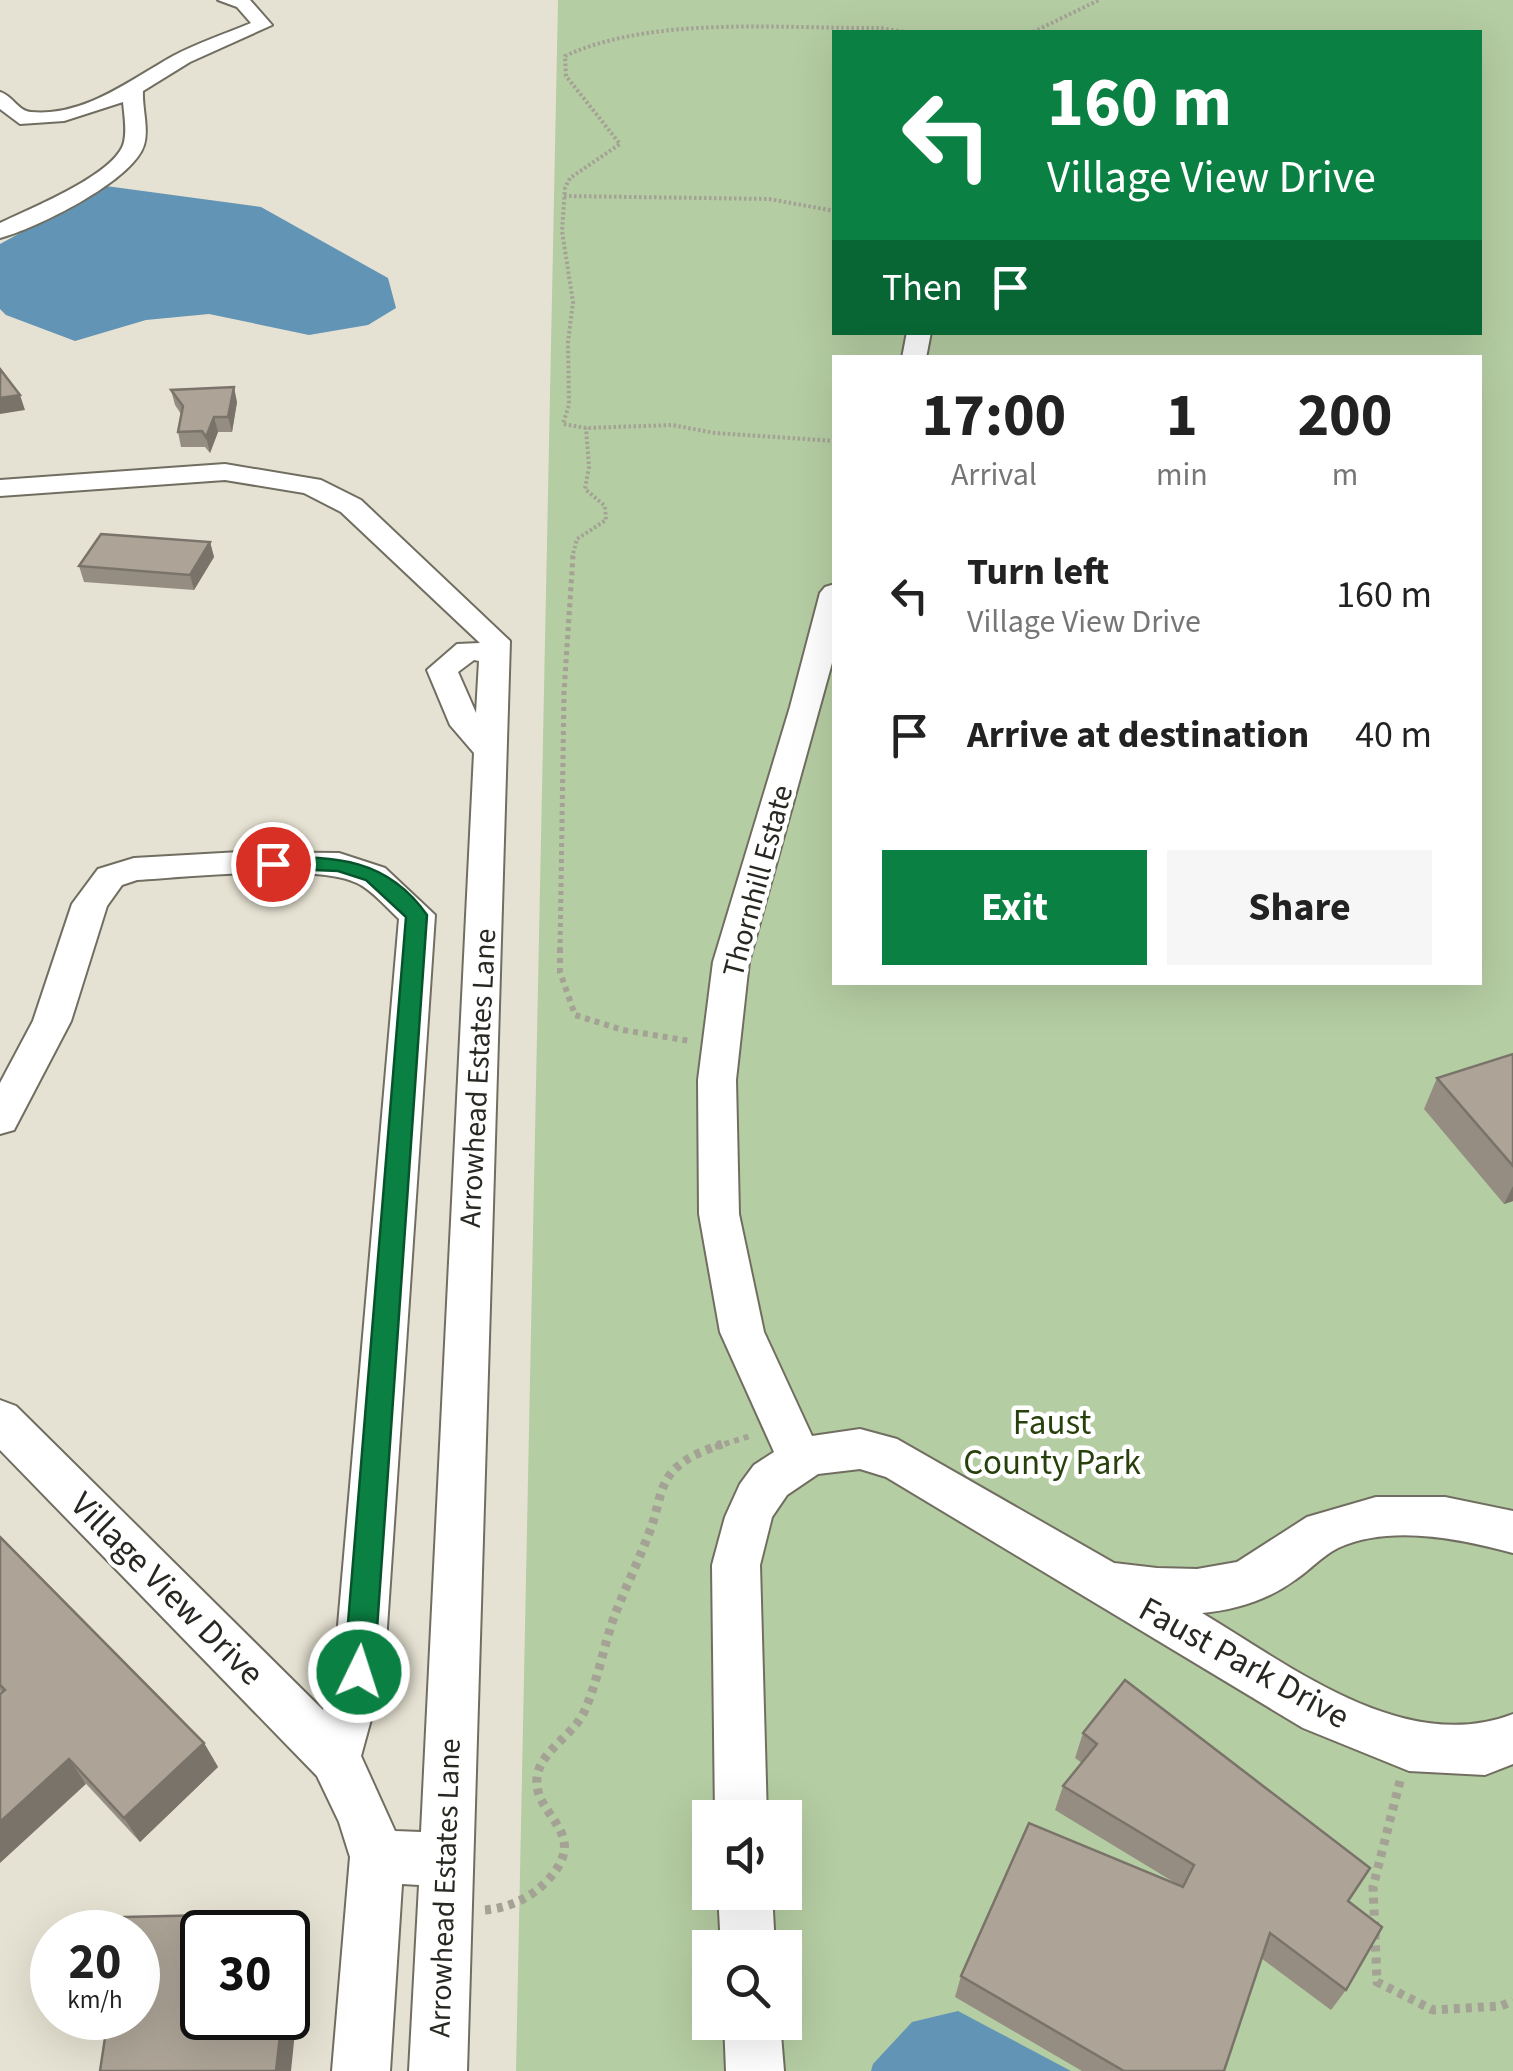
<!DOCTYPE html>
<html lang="en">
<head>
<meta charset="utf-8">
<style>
	:root { --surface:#fff; --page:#f6f6f6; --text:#222; --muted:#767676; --accent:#0b8043 }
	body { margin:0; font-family:"Source Sans 3",sans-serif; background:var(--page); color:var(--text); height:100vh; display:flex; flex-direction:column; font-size:38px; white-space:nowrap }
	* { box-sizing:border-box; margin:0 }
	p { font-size:32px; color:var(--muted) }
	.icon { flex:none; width:55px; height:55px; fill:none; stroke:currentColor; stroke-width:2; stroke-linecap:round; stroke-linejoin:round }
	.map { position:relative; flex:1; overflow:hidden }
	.panel { position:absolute; left:832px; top:355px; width:650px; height:630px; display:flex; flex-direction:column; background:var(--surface); border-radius:0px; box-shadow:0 10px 40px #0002 }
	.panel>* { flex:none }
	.top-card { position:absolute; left:832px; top:30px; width:650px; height:305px; border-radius:0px; box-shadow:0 10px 40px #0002; background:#0b8043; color:#fff; overflow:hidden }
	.controls { position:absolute; left:692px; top:1800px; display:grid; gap:20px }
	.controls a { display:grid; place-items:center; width:110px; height:110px; border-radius:0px; background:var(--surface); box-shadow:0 10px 40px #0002; font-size:50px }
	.speed { position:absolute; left:30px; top:1910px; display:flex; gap:20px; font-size:50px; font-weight:700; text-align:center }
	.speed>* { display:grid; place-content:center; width:130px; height:130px; border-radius:50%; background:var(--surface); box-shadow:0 10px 40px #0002; line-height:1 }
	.speed small { font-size:25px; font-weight:400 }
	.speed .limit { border:5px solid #111; border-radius:15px; background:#fff; color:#111 }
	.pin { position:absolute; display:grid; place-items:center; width:85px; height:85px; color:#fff; margin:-42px; border:5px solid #fff; border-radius:50%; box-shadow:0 2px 10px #0007 }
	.me { position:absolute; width:110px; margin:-55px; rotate:4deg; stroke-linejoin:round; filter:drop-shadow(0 0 8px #0008) }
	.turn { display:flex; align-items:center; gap:35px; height:210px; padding:0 50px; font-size:45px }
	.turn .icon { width:130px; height:130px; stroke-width:2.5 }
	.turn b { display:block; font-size:70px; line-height:85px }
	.then { display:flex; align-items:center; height:95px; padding:0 50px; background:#0003; gap:20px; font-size:38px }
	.eta { display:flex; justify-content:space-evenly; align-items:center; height:170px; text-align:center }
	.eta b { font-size:60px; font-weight:700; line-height:70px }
	.button { display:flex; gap:20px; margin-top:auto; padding:20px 50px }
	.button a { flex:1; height:115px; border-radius:0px; background:var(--accent); color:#fff; font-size:40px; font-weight:700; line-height:115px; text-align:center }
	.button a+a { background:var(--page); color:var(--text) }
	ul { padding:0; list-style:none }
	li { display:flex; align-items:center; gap:30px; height:140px; padding:0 50px }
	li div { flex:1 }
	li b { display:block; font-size:38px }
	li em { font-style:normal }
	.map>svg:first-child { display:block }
</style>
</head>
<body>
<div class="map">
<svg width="1513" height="2071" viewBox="0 0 1513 2071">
	<rect width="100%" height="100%" fill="#e6e2d3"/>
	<!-- green -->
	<path fill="#b5cda3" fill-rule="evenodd" d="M558,0H1513V2071H516ZM835,32H1480V332H835ZM835,358H1480V982H835ZM710,1818H785V1892H710ZM710,1948H785V2022H710Z"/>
	<!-- water -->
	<path fill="#6294b5" d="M106,186L261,207L388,278L396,308L368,325L309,335L209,314L146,320L75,341L6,315L0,309V244Z
		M958,2011L1071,2071H871L873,2064L912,2022Z"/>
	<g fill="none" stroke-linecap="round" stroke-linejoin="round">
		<!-- minor casing -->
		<g stroke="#716e61" stroke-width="4">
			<path id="minor" d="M218,0H250L272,25L190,62L143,91C142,108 149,129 144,145C133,181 35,229 0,238V223C29,209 117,174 124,142C127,129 124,114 123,102L64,121L20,124L0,109V92C13,96 18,111 31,112C84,117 130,80 173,56C197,43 225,34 251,23L237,7Z
				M907,332H931L926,358H902Z
				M225,464L321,480L361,500L510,641L467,2071H409L419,1885L402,1884L390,2071H332L350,1857L339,1822L317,1776L0,1450V1400L16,1406L323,1710L334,1672L399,919C386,907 372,890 357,883C316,863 187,877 137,880L122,885L107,906L71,1021L14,1130L0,1134V1083L33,1021L72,904L98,869L134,858L240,852L339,853L385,868L435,915L384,1672L361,1756L395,1831L421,1832L474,753L450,725L427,670L457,644L480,643L341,512L304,493L225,480L0,496V480ZM474,660L479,661L476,713L458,672Z
				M835,584V652L749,962L736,1080L739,1214L764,1332L812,1436L860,1429L897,1439L1114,1563L1157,1568L1197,1569L1237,1562L1307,1517L1376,1497H1445L1513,1511V1553C1460,1539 1391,1524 1338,1548C1322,1556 1310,1570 1295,1580C1268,1600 1234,1610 1202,1613C1291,1666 1404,1756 1513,1714V1764L1485,1775L1409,1771L1303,1728L886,1477L860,1469L818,1474L787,1495L772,1517L760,1565L767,1818H715L712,1565L725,1517L740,1484L754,1465L774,1452L720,1332L699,1214L698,1080L713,962L790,707L820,593L825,587Z
				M718,1892H772L775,1948H721Z
				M724,2022H780L784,2071H726Z"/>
		</g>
		<!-- path-far3 -->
		<path stroke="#a4a195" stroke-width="4" stroke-dasharray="2.5 2.5" stroke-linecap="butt" d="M1033,32L1099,0
			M564,196L769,199L835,211
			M835,441L715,433L672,425L586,428L563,424L569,405L568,342L573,302L562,231L565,188L570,178L620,144L566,76L565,56C654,15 784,29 881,28L905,32
			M572,558L577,539L606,520L605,506L585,489L589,467L586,428"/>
		<!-- path-far2 -->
		<path stroke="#a4a195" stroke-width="5" stroke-dasharray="4 4" stroke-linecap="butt" d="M560,951L564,692L573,556"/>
		<!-- path-far1 -->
		<path stroke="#a4a195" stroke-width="6" stroke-dasharray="5 5" stroke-linecap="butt" d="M560,948V972L575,1015L623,1030L690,1041
			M715,1447L750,1436"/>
		<!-- path -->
		<path stroke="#a4a195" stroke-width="9" stroke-dasharray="6 6" stroke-linecap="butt" d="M1400,1781L1373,1887L1377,1982L1433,2010L1501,2006L1513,2001
			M485,1910C508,1908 529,1899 546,1882C596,1830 527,1816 538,1772C545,1748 574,1734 584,1712C598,1681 603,1648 614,1617C626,1586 641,1556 652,1525C657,1511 659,1494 666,1481C676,1461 702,1451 722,1444"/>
		<!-- minor -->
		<use href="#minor" fill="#fff" fill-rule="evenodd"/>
	</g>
	<!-- wall -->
	<path fill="#958d82" d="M171,390L237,402L232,432H218L210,453L205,447H181L178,432L181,414L175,405Z
		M210,542L214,557L194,590L84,582L79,566Z
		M1513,1054V1201L1504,1204L1424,1109L1437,1078Z
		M0,1537L204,1743L218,1767L140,1842L0,1691Z
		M1083,1733L1348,1901L1346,1990L1331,2010L1261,1958L1224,2071H1082L955,1997L961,1976L1177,1884L1055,1810L1063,1786L1082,1763L1075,1758Z"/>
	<!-- shaded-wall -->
	<path fill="#79736a" d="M234,387L237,402L232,432L228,417Z
		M20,395L25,410L0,414V398Z
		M214,417L218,432L210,453L206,437Z
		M210,542L214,557L194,590L190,575Z
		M1513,1186V1201L1504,1204Z
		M204,1743L218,1767L140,1842L124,1818Z
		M69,1759L86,1784L0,1863V1822Z
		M293,1913L305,1935L291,2071H276L282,2018H288V1963Z"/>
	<!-- building -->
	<path fill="#ada497" stroke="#79736a" stroke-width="2.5" d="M0,369L20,395L0,398Z
		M234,387L228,417H214L206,437L202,431L178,432L183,406L171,390Z
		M101,534L210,542L190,575L79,566Z
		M1513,1054V1166L1437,1078Z
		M0,1537L204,1743L124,1818L69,1759L0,1822V1694L5,1690L0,1685Z
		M1125,1680L1370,1868L1348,1901L1382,1927L1346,1990L1270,1933L1224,2071H1124L961,1976L1029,1823L1183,1887L1194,1865L1063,1786L1097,1744L1083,1733Z
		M293,1913L288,1963V1932H202V2018H282L276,2071H100L108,2018H138V1932H122L124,1917Z"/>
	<!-- route -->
	<path fill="#0b8043" stroke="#07532c" stroke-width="2.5" d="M273,857C337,857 387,858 427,915L374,1672L370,1682L359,1687L349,1682L344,1672L406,917L366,880L338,871L265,868L262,864Z"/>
	<g text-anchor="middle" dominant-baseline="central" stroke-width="9" stroke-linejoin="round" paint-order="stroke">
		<!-- street labels -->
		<g font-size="30" fill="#282721" stroke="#fff">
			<text transform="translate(758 881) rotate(-75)">Thornhill Estate</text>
			<text transform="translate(478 1078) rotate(-87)">Arrowhead Estates Lane</text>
			<text transform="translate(445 1888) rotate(-88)">Arrowhead Estates Lane</text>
		</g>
		<!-- near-park labels -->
		<g font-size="35" fill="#27400c" stroke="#fff">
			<text x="1052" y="1423">Faust<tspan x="1052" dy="40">County Park</tspan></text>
		</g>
		<!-- near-street labels -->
		<g font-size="35" fill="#282721" stroke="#fff">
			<text transform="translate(167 1589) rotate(45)">Village View Drive</text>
			<text transform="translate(1244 1663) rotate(29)">Faust Park Drive</text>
		</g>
	</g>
</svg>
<div class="controls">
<a><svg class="icon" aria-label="sound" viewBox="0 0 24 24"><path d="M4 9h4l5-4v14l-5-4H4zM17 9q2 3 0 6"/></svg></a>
<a><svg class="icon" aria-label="search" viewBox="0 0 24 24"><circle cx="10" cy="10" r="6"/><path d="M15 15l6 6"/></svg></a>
</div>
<div class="speed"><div>20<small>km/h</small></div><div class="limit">30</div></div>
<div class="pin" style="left:273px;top:864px;background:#d93025"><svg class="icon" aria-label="arrive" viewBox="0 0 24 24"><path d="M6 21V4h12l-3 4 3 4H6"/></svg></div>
<svg class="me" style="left:359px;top:1672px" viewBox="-20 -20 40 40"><circle r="17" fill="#0b8043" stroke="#fff" stroke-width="3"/><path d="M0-11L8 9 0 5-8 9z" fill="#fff"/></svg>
<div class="top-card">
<div class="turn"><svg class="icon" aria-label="left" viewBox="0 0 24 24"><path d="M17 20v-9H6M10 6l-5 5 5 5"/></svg><div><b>160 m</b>Village View Drive</div></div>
<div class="then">Then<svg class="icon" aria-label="arrive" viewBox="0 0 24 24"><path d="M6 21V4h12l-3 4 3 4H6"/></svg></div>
</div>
<section class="panel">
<div class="eta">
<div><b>17:00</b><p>Arrival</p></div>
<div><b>1</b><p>min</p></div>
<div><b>200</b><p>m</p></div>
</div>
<ul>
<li><svg class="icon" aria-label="left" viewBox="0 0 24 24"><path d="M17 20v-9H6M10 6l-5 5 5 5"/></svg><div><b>Turn left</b><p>Village View Drive</p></div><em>160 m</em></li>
<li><svg class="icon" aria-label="arrive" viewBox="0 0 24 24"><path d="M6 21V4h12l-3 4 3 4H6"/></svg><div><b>Arrive at destination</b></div><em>40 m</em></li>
</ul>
<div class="button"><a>Exit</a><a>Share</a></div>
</section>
</div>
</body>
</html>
